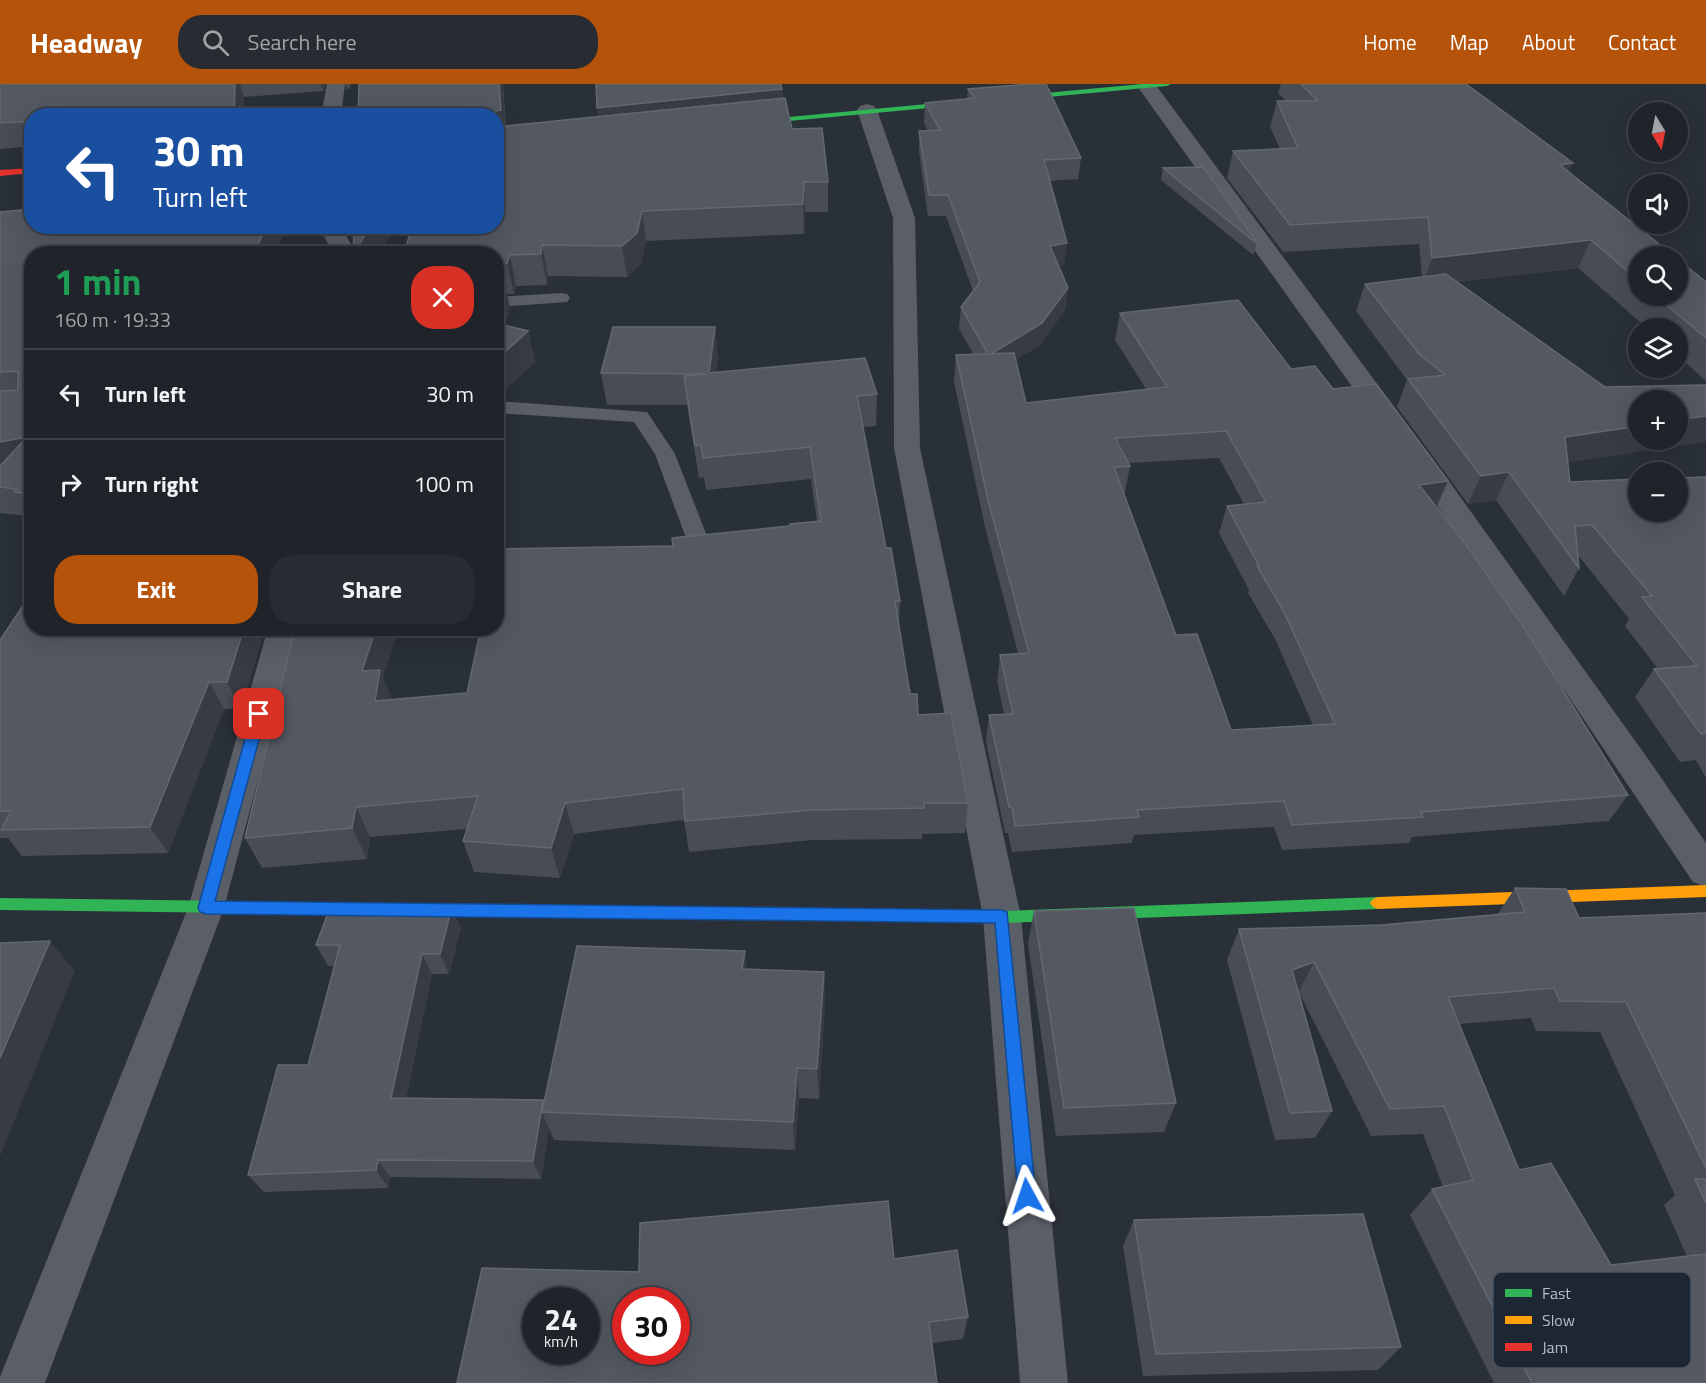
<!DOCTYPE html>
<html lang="en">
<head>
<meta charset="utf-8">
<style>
	:root { --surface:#20242a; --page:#282c32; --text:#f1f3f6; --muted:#a2a4a8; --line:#3d4147; --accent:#b45309 }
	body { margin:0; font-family:"Titillium Web",sans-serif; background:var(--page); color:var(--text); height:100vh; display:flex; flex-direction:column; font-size:22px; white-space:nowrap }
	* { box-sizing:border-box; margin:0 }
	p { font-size:20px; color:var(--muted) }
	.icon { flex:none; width:33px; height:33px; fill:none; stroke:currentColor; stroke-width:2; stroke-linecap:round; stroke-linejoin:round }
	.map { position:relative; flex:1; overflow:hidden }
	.details { position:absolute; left:24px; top:162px; width:480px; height:390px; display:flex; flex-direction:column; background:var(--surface); border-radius:24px; box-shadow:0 6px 24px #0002,0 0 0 2px var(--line) }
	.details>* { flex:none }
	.hud { position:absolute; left:24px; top:24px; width:480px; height:126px; border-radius:24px; box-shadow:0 6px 24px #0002,0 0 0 2px var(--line); background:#1a4fa0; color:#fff; overflow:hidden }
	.needle { width:39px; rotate:170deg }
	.fabs { position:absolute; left:1628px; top:18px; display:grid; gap:12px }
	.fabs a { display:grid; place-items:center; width:60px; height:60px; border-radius:50%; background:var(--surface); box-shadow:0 6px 24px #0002,0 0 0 2px var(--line); font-size:30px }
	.speed { position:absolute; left:522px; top:1203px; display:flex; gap:12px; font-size:30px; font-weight:700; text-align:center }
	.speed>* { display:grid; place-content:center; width:78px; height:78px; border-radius:50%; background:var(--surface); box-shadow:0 6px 24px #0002,0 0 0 2px var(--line); line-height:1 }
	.speed small { font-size:15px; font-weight:400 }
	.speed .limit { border:9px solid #d22; background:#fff; color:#111 }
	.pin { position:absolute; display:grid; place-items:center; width:51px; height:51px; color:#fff; margin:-26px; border-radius:12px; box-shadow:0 3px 9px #0006 }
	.me { position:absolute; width:66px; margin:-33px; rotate:355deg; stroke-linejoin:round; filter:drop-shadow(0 0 4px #0008) }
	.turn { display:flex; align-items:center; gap:21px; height:126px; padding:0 30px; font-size:27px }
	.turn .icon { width:78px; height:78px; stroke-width:2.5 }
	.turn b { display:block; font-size:42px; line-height:51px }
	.round { display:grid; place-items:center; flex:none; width:63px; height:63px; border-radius:24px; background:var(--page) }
	.head { display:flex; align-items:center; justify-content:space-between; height:102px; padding:0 30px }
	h1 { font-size:36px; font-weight:700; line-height:45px; color:#1e9e55 }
	.cta { display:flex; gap:12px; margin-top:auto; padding:12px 30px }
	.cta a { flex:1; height:69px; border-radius:24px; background:var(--accent); color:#fff; font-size:24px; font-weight:700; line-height:69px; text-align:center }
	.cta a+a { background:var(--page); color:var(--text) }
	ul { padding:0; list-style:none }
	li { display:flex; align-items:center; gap:18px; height:90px; padding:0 30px; border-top:2px solid var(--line) }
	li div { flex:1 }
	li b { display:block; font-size:22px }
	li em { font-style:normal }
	header { display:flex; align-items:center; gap:36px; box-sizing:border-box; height:84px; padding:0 30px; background:var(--accent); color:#fff }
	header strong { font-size:28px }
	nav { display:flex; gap:33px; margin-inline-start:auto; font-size:21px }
	.search { width:420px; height:54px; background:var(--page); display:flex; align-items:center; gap:15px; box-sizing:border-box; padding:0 21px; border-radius:24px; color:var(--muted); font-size:22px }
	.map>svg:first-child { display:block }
</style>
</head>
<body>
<header>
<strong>Headway</strong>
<div class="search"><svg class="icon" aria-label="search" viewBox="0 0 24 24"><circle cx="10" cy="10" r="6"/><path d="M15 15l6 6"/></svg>Search here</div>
<nav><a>Home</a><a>Map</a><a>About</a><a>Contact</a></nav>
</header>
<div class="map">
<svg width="1706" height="1299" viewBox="0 0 1706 1299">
	<rect width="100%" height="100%" fill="#2a3038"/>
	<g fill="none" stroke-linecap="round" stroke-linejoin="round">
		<!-- lane -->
		<path fill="#5a5e66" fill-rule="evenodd" d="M561,209L567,210L570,214L567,218L496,223V213Z
			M496,317L647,328L675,370L712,465L709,470L701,472L693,470L690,465L655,370L634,338L496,329Z"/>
		<!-- street -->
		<path fill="#5a5e66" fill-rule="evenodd" d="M327,0H345L341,32H321Z
			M1139,0H1155L1441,386L1651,679L1706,759V803L1693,798L1491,497L1140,6Z
			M867,20L874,22L877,26L915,134L920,364L1021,833L1068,1299H1020L983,833L894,364L893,134L857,26L860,22Z
			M318,142H340L357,170H334Z
			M268,544H298L224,824L45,1299H0V1293L188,824Z"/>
		<!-- fast -->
		<path fill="#30b455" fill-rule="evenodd" d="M1142,0H1171L1167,2L746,41L742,39L746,37Z
			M1378,813L1383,815L1386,819L1383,823L1378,825L1002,839L841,837L836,836L833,831L836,826L841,825L1002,827Z
			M0,814L475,820L480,822L483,826L480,830L475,832L0,826Z"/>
		<!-- slow -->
		<path fill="#ff9f0a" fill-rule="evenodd" d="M1706,801V813L1378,825L1373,823L1370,819L1373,815L1378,813Z
			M475,820L841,825L846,826L849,831L846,836L841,837L475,832L470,830L467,826L470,822Z"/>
		<!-- jam -->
		<path fill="#e5322d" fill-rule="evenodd" d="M32,84V89L0,92V86Z"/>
	</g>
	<!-- wall -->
	<path fill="#474c55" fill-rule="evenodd" d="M0,0H326L323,7L244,13V32H32V62L0,65Z
		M345,0H351L349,5H347Z
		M359,0H503L506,42L599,32L596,0H781L783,14H785L792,45L822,44L828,98V128H805L804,150L646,157L641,180L627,193L548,192L547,201L516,202L514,210H507L510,224L505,241L528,247L535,278L496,314V170H404L412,142H496V32H358Z
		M1281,0H1301L1569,88L1638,172V212H1677L1706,198V297L1677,271V244H1647L1578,184L1457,198L1568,379L1570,398L1706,393V694L1696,676L1680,678L1635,613L1654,585H1658L1625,542L1629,535L1578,471L1579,484L1564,512L1496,416L1468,420L1397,323L1407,296L1356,227L1365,200L1422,193L1419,160L1283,168L1227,94L1233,67L1280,65L1270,43L1277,17H1286L1278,9Z
		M968,5L1081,74L1078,95L1049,97L1067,159L1064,181L1058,182L1068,204L1065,226L1040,261L1015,276L1026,319L1146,305L1115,256L1120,229L1291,285L1333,305L1437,423L1628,711L1609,737L1412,753L1409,759L1282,766L1274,743L1134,751L1132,759L1012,768L1008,749H1005L986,658L989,631L1004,630L997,597L1000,571L1018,569L985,443L954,298L956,271H974L959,245L961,223L973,207L946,132H928L919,68V47H928L924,39L925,19L967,15ZM1219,374L1244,420L1227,422L1219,449L1249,506L1248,509L1275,555L1313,641L1231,646L1176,551L1123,409L1125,408L1130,382L1129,379Z
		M1163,84L1257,158L1254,170H1252L1161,96Z
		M0,128L287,142L275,170H32V436H30L28,432L0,429Z
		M715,243L718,274L716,289L877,310L876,342L863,343L886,464L900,517L899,542L910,610L918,631L968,719L965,749L922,750V755L813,756L689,768L684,736L574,750L560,794L474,788L463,757L467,745L370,753L367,775L262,784L245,754L383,593L392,615L467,609L673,462L817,437L811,395L706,406L704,393L699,394L687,321H607L601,289Z
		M265,544L241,625H224L168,769L22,772L8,754H0V556Z
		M1515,804L1579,834L1706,829V1299H1494L1410,1131L1432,1105L1443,1103L1423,1050L1371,1052L1299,908L1332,1027L1315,1054L1275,1056L1227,876L1239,845L1382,841L1497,831ZM1531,934L1536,947L1600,948L1675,1111L1664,1121L1687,1172L1611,1181L1519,1086L1459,940Z
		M1034,827L1176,1019L1164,1048L1056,1052L1028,860Z
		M461,844L449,890H432L406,1014L543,1016L544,1017L747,885L824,888L825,920L819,1015L799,1014L795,1066L554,1056L549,1045L541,1095L390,1093L388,1104L264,1108L248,1091L308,981L335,882H328L316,861Z
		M1134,1136L1401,1263L1378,1286L1143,1292L1123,1162Z
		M894,1175L968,1233L963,1255L932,1259L639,1188Z"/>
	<!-- shaded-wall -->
	<path fill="#373c44" d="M235,0H240L244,13V32H234Z
		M321,0H326L323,7Z
		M499,0H503L506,55L496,56V32H488V28Z
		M782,5L783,26L601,45L597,24Z
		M1573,79L1561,106L1560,81Z
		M804,98L805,128L804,150L803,120Z
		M642,127L646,157L641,180L627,193L622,162Z
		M266,142H287L275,170H254Z
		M370,142H396L380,170H354Z
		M1591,156L1578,184L1422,202L1432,174Z
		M1067,159L1064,181L1047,183L1050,162Z
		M542,161L548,192L547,201L541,170Z
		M510,171L516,202L514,210L507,179Z
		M503,193L510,224L497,268L496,215Z
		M1068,204L1065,226L1040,261L987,294L989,271Z
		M715,243L718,274L712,321L709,289Z
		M528,247L535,278L496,314V276Z
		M1706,332V358L1551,381L1565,353L1638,342V356H1677V336Z
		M27,353L0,382V358Z
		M1509,388L1496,416L1468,420L1481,392Z
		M1448,397L1436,424L1419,401Z
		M244,544H265L241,625L227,598Z
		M376,544H399L383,593L393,617L388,648L362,587Z
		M209,598L224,625L168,769L150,743Z
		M565,719L574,750L560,794L551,764Z
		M356,723L370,753L367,775L352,744Z
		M452,823L461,844L449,890L440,870Z
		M50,857L75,887L0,1072V974Z
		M745,867L748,899L742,885Z
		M422,870L432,890L402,1033L391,1014Z
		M1314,878L1299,908L1292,886Z
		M824,888L825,920L819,1015L817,985Z
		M797,984L799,1014L795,1066L793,1038Z
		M543,1016L548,1028H542L549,1045L541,1095L533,1077Z
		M378,1076L390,1093L388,1104L376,1086Z"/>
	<!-- building -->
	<path fill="#535861" stroke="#626872" stroke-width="1.5" fill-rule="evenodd" d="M0,0H235L234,32H32V37L0,39Z
		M359,0H499L501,26L488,28V32H441L442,30L438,28L436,32H358Z
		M596,0H781L782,5L597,24Z
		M1031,0H1046L1081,74L1044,76L1067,159L1050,162L1068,204L1042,239L991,270H988L961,223L980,198L948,111H929L919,47L940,46L925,19L975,14L968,5Z
		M1301,0H1466L1573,79L1560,81L1674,172H1638V196L1591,156L1432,174L1428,133L1290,141L1233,67L1298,64L1277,17H1318Z
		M785,14L792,45L822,44L828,98H804L803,120L642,127L637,149L622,162L542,161L541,170L510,171L507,179L496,180V170H404L412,142H496V43Z
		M1203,83L1257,158H1255L1163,84Z
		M32,125V142H266L254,170H32V410L14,408L17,405L0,403V382L27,353L0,358V307L18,306V287L0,288V128Z
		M354,142H370L354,170H353Z
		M1677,175L1706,198V254L1656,212H1677Z
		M1446,190L1605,303L1706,301V332L1677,336V316H1638V342L1565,353L1570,398L1638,395V428H1677V394L1706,393V649L1701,650L1654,585L1697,582L1642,513L1652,512L1592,441L1575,442L1579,484L1509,388L1481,392L1408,295L1445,291L1419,270L1365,200Z
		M503,193L496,215V194Z
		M1238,216L1291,285L1315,282L1333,305L1376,300L1448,397L1419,401L1464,458L1525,545L1628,711L1421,728L1423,733L1292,741L1284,717L1137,726L1139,733L1015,742L1012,723H1009L989,631L1013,630L1000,571L1029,569L988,416L956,271L1014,269L1026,319L1167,303L1120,229ZM1226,347L1266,418L1227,422L1259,482H1257L1284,528L1335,640L1231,646L1197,550L1176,551L1114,383L1130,382L1115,354Z
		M496,239L528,247L496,276Z
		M613,243H715L709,289L865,274L877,310L857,312L886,464H891L900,517H895L910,610H917L918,631L951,629L968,719H924V724L812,726L685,737L683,705L565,719L551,764L463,757L478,712L356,723L352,744L245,754L295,544H376L362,587L380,586L375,617L467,609L481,544H496V477L499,465L673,462L672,454L790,442V440L821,437L810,363L703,374L701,361L695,362L684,292L707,290L601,289Z
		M32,508V544H244L227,598H209L150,743L1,746L11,727H0V556Z
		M1515,804L1566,805L1579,834L1706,829V1084L1626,918L1560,917L1554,904L1448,913L1519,1086L1551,1079L1611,1181L1706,1170V1299H1532L1432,1105L1473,1096L1444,1022L1390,1025L1314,878L1292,886L1332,1027L1290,1029L1239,845L1382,841L1525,828Z
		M331,821L452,823L440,870H422L391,1014L543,1016L533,1077L378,1076L376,1086L248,1091L278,981H308L340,861H316Z
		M1134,824L1176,1019L1064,1024L1034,827Z
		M50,857L0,974V859Z
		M577,862L745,867L742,885L824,888L817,985L797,984L793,1038L542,1028Z
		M1695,1095H1706V1119Z
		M888,1117L894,1175L957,1166L968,1233L929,1238L937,1299H457L482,1184L639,1188L640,1139ZM536,1216H586V1268H536ZM626,1216H676V1268H626Z
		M1363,1130L1401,1263L1156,1270L1134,1136Z"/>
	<!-- route -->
	<path fill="#1a73e8" stroke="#114b97" stroke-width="1.5" d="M259,625L266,630L215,817L1002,826L1007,828L1036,1112L1033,1119L1027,1121L1021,1119L1018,1112L995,839L206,830L200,828L198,824L252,630Z"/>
	<!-- legend -->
	<rect x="1493" y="1188" width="198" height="96" rx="9" fill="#1d2633" stroke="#4a5360" stroke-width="1.5"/>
	<rect x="1505" y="1205" width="27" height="8" fill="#30b455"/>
	<rect x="1505" y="1232" width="27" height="8" fill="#ff9f0a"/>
	<rect x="1505" y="1259" width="27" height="8" fill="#e5322d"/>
	<g font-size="16" fill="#b4bcc9">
		<text x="1542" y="1215">Fast</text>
		<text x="1542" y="1242">Slow</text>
		<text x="1542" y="1269">Jam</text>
	</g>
</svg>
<div class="fabs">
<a><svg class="needle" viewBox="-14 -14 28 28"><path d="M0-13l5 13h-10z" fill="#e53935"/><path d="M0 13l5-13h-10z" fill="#a2a4a8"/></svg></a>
<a><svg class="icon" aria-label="sound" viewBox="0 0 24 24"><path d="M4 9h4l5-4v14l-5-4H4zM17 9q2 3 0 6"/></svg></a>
<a><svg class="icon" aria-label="search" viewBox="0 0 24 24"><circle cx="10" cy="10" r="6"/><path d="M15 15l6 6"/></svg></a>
<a><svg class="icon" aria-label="layers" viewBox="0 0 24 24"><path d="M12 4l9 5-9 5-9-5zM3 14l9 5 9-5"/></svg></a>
<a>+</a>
<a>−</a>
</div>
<div class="speed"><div>24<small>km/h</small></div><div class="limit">30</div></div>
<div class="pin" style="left:259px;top:630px;background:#d93025"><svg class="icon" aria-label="arrive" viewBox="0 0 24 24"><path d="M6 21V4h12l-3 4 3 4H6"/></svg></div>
<svg class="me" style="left:1027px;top:1112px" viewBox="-20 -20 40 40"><path d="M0-17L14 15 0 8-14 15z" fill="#1a73e8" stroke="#fff" stroke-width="4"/></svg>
<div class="hud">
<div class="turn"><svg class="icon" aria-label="left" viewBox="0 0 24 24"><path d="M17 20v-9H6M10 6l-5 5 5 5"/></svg><div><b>30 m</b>Turn left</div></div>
</div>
<section class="details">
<div class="head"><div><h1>1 min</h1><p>160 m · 19:33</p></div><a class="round" style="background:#d93025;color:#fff"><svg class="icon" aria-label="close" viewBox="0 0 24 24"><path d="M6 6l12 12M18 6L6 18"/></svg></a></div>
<ul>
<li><svg class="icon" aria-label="left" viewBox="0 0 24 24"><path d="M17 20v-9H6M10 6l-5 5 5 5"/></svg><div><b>Turn left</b></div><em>30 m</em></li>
<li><svg class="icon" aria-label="right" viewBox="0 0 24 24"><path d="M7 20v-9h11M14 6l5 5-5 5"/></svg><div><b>Turn right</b></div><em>100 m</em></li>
</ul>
<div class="cta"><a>Exit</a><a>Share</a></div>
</section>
</div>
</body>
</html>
